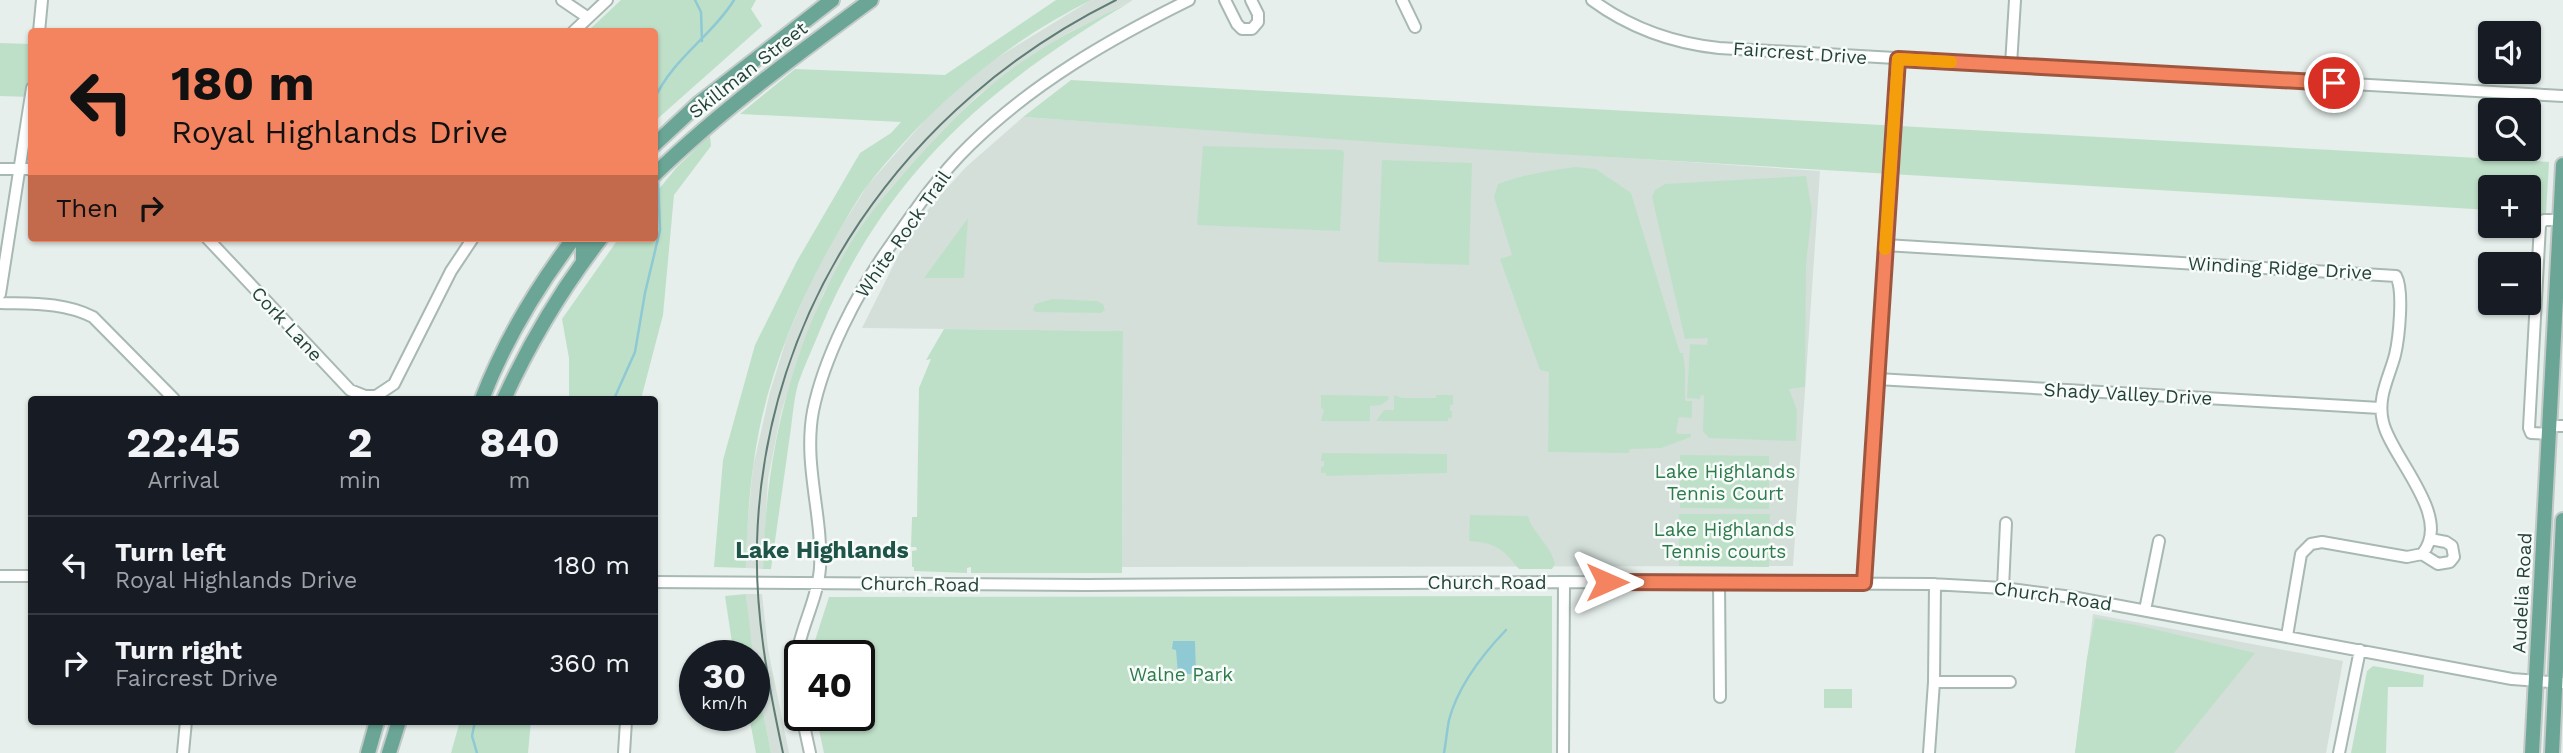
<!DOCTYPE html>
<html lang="en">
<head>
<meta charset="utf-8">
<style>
	:root { --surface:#171b24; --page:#20242c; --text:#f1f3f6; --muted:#9ea1a6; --line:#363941 }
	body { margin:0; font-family:"Work Sans",sans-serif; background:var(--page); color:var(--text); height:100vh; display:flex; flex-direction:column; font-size:26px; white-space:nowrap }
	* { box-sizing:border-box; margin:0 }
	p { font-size:23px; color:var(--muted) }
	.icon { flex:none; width:38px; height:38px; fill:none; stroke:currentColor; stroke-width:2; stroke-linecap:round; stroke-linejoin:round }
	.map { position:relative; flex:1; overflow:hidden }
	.details { position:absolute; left:28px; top:396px; width:630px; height:329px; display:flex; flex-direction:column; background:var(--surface); border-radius:7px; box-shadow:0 2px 5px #0004 }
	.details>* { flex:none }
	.banner { position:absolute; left:28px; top:28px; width:630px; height:214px; border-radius:7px; box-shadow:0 2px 5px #0004; background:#f4845f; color:#111; overflow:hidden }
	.buttons { position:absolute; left:2478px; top:21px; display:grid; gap:14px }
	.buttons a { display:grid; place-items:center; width:63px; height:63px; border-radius:7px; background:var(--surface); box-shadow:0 2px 5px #0004; font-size:35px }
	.speed { position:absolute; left:679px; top:640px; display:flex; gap:14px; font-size:35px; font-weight:700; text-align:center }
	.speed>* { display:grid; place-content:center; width:91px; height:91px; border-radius:50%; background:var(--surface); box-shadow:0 2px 5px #0004; line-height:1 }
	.speed small { font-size:18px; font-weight:400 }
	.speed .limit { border:4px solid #111; border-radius:10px; background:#fff; color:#111 }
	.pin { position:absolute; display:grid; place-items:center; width:60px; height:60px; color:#fff; margin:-30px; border:4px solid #fff; border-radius:50%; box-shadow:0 2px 7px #0007 }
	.me { position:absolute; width:77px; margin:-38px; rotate:90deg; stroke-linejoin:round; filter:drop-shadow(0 0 5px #0008) }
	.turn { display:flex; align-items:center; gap:24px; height:147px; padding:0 28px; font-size:32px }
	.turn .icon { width:91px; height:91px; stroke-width:2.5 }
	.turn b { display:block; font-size:49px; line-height:60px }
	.then { display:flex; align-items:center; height:66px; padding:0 28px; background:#0003; gap:14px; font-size:26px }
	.eta { display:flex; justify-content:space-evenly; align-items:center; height:119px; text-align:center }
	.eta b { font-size:42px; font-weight:700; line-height:49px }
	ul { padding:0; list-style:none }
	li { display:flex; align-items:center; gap:21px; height:98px; padding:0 28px; border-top:2px solid var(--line) }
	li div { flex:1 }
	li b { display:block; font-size:26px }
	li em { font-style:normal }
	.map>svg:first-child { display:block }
</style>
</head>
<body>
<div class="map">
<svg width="2563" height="753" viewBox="0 0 2563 753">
	<rect width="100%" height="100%" fill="#e6efeb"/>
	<!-- built -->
	<path fill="#d4dfda" d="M1091,0H1133L1068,33L1028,58L977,96L939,134L889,190L854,238L823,294L799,355L781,413L768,479L763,569L746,568L747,530L753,467L770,392L787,337L813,276L835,237L867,186L926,119L956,90L990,62Z
		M1023,117L1820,171L1793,566L1122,567L1123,331L862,328L903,246L930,207L966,167Z
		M746,594H762L768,649L789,753H771L750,643Z
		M2093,614L2343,661L2326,753H2075Z"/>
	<!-- green -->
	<path fill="#bfe0c8" d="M621,0H756L751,9L762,26L655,121L654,32L588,31Z
		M1056,0H1091C1003,44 928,108 868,185C859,196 852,209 845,221C806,285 774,357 759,431C750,476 747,522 746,568L714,567L723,460L755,345L797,261L860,153L891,133L901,122L740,114L795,69L945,75Z
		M1132,1C989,85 885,174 820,330C813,348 804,366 798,384C793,403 792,424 789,442C783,485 777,527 771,569H763C766,449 791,343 853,239C872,209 896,182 919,156C952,119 988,84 1029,57C1062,35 1097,18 1132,1Z
		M0,43L31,44V97L0,96Z
		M1071,80L2549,162L2546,214L2529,213V187H2490V210L1475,149L1023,117Z
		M710,135L711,146L674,195L663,315L641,399H569V358L562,319L619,238H654L655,194L676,168Z
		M1203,146L1342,150L1344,152L1340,231L1197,225Z
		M1382,160L1472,163L1469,265L1378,262Z
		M1576,167L1596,169L1631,193L1680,353H1683L1685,369V401H1692V418L1679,417L1676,431L1678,434H1691V437L1661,448L1630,449L1629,453L1548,452L1549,372L1540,370L1500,259L1512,255L1494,197L1498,184C1523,175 1549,170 1576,167Z
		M1806,176L1812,211L1806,264L1805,387L1789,389L1797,410L1796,441L1709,438L1703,431L1704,396L1701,395L1700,399L1687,398L1690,344L1707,345L1708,338L1685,339L1652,197L1655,190L1665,184Z
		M968,218L964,278H924Z
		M1052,299L1097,301L1103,304L1105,310L1101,313L1036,312L1033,310L1035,304Z
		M944,329L1123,331L1122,573H971V567L967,568V573L914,571V567H912V551L917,550L916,547H911L912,517H917L919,388L931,359L926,360Z
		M1321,395L1388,396L1389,399L1381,405L1370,406V421H1321L1324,410L1321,408Z
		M1394,395L1402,398H1436V395H1453V405H1450V411H1452V418H1448V421H1376L1384,410H1394Z
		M1322,453L1447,454V473L1326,476V473H1321V467L1324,466V461H1321Z
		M1680,455L1769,456V509L1680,508Z
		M1679,514H1770L1769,567L1679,566Z
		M1470,515L1528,516C1533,534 1551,545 1555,564L1552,569H1519C1501,548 1497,543 1469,541Z
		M746,594L753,656H734L725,596Z
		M1552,596V753H824L816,716H859V656H810L829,597Z
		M2095,618L2136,625L2255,653L2174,753H2075L2087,658Z
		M754,664L771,753H756L749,716H754Z
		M2373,666L2424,675L2423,687H2388L2386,753H2351L2367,671Z
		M1824,689H1852V708H1824Z
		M460,721H531L528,753H451Z"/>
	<!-- water -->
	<path fill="#8ec9d4" d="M1173,641H1195L1196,674H1178L1176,650L1172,649Z"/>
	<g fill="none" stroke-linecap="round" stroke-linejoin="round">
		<!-- stream -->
		<path stroke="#8ec9d4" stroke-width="2.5" d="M695,0L701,12L702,41
			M654,100C672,59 711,37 734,0
			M654,152L656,166
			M614,399L635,352L645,293L660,230L658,179
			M475,721L472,736L477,753
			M1444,753C1446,742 1447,730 1449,720C1458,686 1482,655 1506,630"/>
		<!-- minor casing -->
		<g stroke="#a8b8b2" stroke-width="14">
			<path id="minor" d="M562,0L587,17
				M1225,0L1237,24L1242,29H1252L1258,22V14L1251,0
				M1402,0L1415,27
				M1592,0C1630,28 1672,43 1719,48L2563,96
				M39,32L42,0
				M573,32L607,0
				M2011,65L2015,0
				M0,169H32
				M207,238L350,390L365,396H376L394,384L451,271L473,238
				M1885,245L2396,276C2404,290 2399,338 2395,355C2389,378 2377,397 2383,422C2391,458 2454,517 2422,554L2407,557L2322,542L2311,544L2301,554L2287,636
				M0,294L32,88
				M0,303C32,304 63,302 93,317L174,399
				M1877,379L2380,408
				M2550,426H2563
				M2549,434L2531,433L2529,428L2540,225L2544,220H2560
				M2422,554L2438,564L2450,562L2454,557L2452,546L2446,542L2430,539
				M0,576H32
				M654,582L1086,585L1564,582L1931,584L2003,588L2072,597L2512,679L2563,683
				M1719,582L1720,697
				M1864,583L1898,59
				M2003,588L2006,523
				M2145,610L2159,541
				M1934,682H2010
				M800,708C797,687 794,666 799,645C805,619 818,595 820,568C823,515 803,465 813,411C824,357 857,293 888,249C913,213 938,176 970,145C1033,83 1110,39 1189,0
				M802,716L810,753
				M183,753L186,721
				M624,753L626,721
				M1563,753L1564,582
				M1929,753L1934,682L1935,584
				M2339,753L2360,650"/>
		</g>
		<!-- major casing -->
		<g stroke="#c2cac8" stroke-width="18">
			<path id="major" d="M654,145L698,104L832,0
				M654,175C721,110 796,55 871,0
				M583,262V246L587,238
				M482,399C504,342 537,287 574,238
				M504,399C530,342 563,287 601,238
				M368,753L377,721
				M389,753L399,721
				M2532,753L2563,165
				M2552,753L2563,520"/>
		</g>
		<!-- minor -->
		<use href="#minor" stroke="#fff" stroke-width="10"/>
		<!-- major -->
		<use href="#major" stroke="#6aa596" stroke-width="14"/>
		<!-- tram -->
		<path stroke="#5f7d75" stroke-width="2" d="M783,753C768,683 755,615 757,543C763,306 906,104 1116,0"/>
	</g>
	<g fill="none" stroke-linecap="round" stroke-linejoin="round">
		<!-- route casing -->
		<g stroke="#9f563e" stroke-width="18">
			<path id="route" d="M1607,582L1864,583L1898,59L2334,83"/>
		</g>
		<!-- route -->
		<use href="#route" stroke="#f4845f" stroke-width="12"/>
		<!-- slow -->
		<path stroke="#f59e0b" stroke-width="12" d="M1885,249L1898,59L1951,62"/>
	</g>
	<g text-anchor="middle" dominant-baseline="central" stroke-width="5" stroke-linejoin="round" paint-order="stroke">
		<!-- street labels -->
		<g font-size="19" fill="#24423a" stroke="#f7fbf9">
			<text transform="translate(1800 53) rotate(4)">Faircrest Drive</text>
			<text transform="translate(748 70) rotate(-38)">Skillman Street</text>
			<text transform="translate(903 234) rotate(-55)">White Rock Trail</text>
			<text transform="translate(2280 268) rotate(3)">Winding Ridge Drive</text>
			<text transform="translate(287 324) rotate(47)">Cork Lane</text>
			<text transform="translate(2128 394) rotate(3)">Shady Valley Drive</text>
			<text x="1487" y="582">Church Road</text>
			<text transform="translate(920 584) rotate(1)">Church Road</text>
			<text transform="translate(2522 593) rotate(-87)">Audelia Road</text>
			<text transform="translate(2053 596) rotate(8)">Church Road</text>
		</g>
		<!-- park labels -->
		<g font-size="19" fill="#2d7a4b" stroke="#f7fbf9">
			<text x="1725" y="471">Lake Highlands<tspan x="1725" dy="22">Tennis Court</tspan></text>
			<text x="1724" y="529">Lake Highlands<tspan x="1724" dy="22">Tennis courts</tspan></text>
			<text x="1181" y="674">Walne Park</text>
		</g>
		<!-- quarter labels -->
		<g font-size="23" font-weight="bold" fill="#1f5548" stroke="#f7fbf9">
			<text x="822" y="550">Lake Highlands</text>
		</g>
	</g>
</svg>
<div class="buttons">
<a><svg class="icon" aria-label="sound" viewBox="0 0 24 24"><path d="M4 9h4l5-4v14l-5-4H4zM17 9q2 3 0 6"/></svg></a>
<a><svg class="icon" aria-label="search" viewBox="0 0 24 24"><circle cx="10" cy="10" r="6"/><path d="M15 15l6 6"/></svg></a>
<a>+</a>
<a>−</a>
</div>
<div class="speed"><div>30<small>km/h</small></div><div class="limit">40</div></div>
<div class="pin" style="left:2334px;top:83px;background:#d93025"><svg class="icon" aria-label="arrive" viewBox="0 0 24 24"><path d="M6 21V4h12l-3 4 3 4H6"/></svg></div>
<svg class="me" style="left:1607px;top:582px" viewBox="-20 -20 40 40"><path d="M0-17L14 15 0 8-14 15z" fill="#f4845f" stroke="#fff" stroke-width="4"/></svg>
<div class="banner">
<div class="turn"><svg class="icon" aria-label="left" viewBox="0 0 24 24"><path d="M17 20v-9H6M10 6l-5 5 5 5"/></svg><div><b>180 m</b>Royal Highlands Drive</div></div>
<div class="then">Then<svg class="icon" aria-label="right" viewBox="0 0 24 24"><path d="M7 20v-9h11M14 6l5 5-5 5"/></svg></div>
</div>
<section class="details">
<div class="eta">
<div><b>22:45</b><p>Arrival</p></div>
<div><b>2</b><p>min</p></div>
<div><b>840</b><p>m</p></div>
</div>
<ul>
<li><svg class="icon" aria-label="left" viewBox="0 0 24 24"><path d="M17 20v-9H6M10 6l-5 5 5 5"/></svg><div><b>Turn left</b><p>Royal Highlands Drive</p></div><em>180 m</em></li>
<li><svg class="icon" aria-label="right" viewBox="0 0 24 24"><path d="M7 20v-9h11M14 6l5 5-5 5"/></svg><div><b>Turn right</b><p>Faircrest Drive</p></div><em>360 m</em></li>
</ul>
</section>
</div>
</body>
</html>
